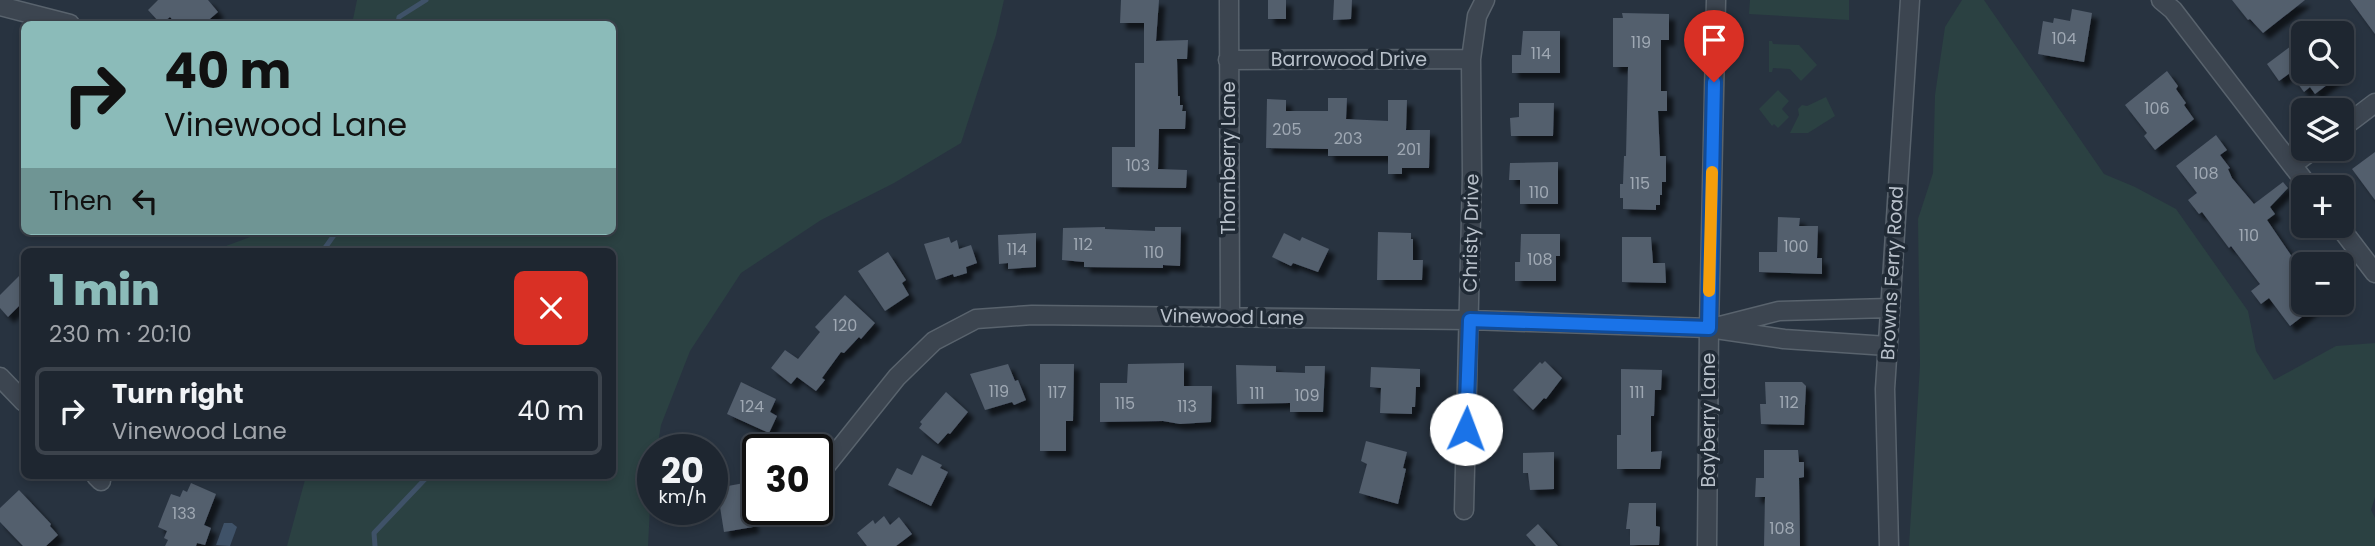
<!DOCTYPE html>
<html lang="en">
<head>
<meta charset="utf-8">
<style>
	:root { --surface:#1e2630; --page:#262e38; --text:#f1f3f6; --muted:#a1a5ab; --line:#3c434c; --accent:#8bbbb9 }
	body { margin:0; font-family:Poppins,sans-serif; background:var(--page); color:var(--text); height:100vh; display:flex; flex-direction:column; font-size:26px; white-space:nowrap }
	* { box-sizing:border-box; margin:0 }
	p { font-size:23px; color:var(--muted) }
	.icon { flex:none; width:38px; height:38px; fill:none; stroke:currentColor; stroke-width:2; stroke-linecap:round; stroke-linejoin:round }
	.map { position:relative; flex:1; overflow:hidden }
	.sheet { position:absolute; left:21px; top:248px; width:595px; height:231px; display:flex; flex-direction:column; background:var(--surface); border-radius:10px; box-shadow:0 4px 10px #0003,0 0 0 2px var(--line) }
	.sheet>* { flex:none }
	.banner { position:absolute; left:21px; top:21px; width:595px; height:214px; border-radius:10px; box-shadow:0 4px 10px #0003,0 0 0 2px var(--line); background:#8bbbb9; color:#111; overflow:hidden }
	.tools { position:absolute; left:2291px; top:21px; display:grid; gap:14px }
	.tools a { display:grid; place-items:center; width:63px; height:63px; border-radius:10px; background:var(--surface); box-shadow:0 4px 10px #0003,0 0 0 2px var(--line); font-size:35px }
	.speed { position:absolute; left:637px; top:434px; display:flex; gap:14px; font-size:35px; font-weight:700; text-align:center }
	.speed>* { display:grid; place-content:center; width:91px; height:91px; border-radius:50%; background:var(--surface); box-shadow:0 4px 10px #0003,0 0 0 2px var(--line); line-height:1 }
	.speed small { font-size:18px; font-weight:400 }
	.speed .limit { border:4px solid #111; border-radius:10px; background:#fff; color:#111 }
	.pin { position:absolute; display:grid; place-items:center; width:60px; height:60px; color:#fff; margin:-72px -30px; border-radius:50% 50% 50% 0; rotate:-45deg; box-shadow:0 0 7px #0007 }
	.pin .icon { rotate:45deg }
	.me { position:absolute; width:77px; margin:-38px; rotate:2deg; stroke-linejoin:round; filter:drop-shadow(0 0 5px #0008) }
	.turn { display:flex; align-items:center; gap:24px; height:147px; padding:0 28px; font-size:32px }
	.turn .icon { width:91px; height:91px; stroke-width:2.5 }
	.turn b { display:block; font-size:49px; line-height:60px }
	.then { display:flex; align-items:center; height:66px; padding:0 28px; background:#0003; gap:14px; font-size:26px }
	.round { display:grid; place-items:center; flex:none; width:74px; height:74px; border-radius:10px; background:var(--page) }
	.summary { display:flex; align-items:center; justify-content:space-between; height:119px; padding:0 28px }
	h1 { font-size:42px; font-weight:800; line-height:52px; color:var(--accent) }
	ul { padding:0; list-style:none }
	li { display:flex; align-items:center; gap:21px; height:88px; margin:0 14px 10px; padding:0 14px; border:4px solid var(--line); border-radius:10px }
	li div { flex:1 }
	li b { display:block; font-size:26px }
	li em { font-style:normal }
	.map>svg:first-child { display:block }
</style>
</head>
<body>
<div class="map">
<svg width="2375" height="546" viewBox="0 0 2375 546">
	<defs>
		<filter id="shadow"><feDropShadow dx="6" dy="6" stdDeviation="2" flood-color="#0009"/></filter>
	</defs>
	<rect width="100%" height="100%" fill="#283340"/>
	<!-- green -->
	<path fill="#2b4142" d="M357,0H1004L996,35L961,143L894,183L821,220L741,273L690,351L661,425L657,450H653L648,546H287L306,476H612V252H210L266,231H612V24H352Z
		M1750,0H1849V20L1749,14Z
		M1962,0H1984L2104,174L2135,187L2176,209L2248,311L2256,351L2274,380L2336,346L2375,343V497L2371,510L2375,518V546H1909L1920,365L1918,219L1933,173L1935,95L1945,27Z
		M1769,41H1772L1773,44L1799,45L1817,65L1801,81L1790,69L1773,68L1772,72H1769Z
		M1778,90L1789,101L1782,109L1789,117L1778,128L1774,124L1772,126L1759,109Z
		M1826,97L1835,116L1808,133H1790L1799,115L1798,109L1802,105L1807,106Z"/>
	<!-- water -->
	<path fill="#3f5268" d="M224,523H232L237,527L230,546L216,545Z"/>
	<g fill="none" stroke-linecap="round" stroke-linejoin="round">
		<!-- stream -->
		<path stroke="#3f5268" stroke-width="5" d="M398,24L399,17L426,0
			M322,252L337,231
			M375,546L374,533L428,476"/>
	</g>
	<!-- building -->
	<path fill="#535e6d" filter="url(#shadow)" d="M158,0H208L218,12L204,24H176L170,17L161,24L148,10Z
		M1121,0H1159L1156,41L1188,40L1187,59H1177L1178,96H1180V105H1183L1182,111H1186L1185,129H1159L1158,169L1187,170L1186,188L1112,187V147H1135V63H1144V23H1120Z
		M1268,0H1286V19H1268Z
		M1334,0H1352L1351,19L1333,20Z
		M2232,0H2305L2263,33L2250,19L2248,20Z
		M2350,0H2375V34Z
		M2072,9L2092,13L2084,62L2038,54L2043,21L2053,23L2054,18L2070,21Z
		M1622,13L1669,14V40H1661V91H1667V111H1658L1660,156H1666V182H1662V195H1660V205H1656V210L1623,209V198H1620V184H1623L1624,156H1626L1628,67H1613V18H1623Z
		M1523,31H1560V73H1512V55H1521Z
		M2303,37V72H2344L2315,94L2310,87L2304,92L2290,73L2279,81L2267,64Z
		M2167,71L2178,86L2176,89L2186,103L2184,105L2194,119L2155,150L2144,136L2147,133L2125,105Z
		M1328,98H1347L1346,119L1388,121V100H1407L1406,130H1430L1429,168H1402V174H1388V156H1328V149L1266,148L1267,99L1286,100V111H1328Z
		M1519,103H1554L1553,136H1511L1510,118L1519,117Z
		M2216,135L2227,150L2220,155L2230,168L2228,169L2232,178L2254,204L2283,182L2288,188L2270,207L2275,214L2267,220L2295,261L2303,262V303H2320L2290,326L2269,298L2261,304L2251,291L2260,284L2231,246L2229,248L2202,212L2199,214L2188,200L2197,193L2176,166Z
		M2375,152V200L2352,169Z
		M1558,162V204H1520V180H1509L1510,163Z
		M1778,217L1800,218L1799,226H1818L1817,258H1822V274L1759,272V252H1777Z
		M1105,227V229L1155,231V227H1181L1180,266L1163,265V268L1084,267V262L1062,260L1063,228Z
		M1378,232L1411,233V239H1413V260H1423L1422,280H1377Z
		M1036,233V267L1008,269V263L999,264L998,235Z
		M1284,233L1300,241L1302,237L1329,249L1318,272L1293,263L1291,266L1272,257Z
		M1521,234H1560V256H1556V281H1515V262H1520Z
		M949,237L951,243L957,240L959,249L971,245L977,263L966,267L967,273L954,277L953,274L936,280L924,244Z
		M1622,237H1651L1653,263H1665L1666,283L1622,282Z
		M888,252L906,280L902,283L909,295L885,311L858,271Z
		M24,271V301L8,317L0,308V295Z
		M845,295L875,323L861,339L859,337L844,353L841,352L822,378L825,380L816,391L797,377L791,384L771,368L785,350L798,359L820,332L815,327Z
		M1545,361L1562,378L1546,399L1544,398L1533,410L1513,390L1540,362L1542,364Z
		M1184,363V386H1212L1211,422L1180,424L1163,421L1100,422V383H1127L1128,364Z
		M1008,364L1015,381L1018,380L1026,400L1014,405L1012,402L985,410L970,374Z
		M1040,364H1074L1073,421H1066V451H1040Z
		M1236,365L1276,366V372L1305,373V366H1325L1323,412H1290V403L1237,404Z
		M1371,367L1420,369V387H1416L1415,407H1412V414L1380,413L1381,388L1370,387Z
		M1621,369L1662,370L1661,390H1655L1654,416H1651V452L1662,451L1660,469H1617V435H1621Z
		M741,382L776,399L770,412L777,416L769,433L727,414Z
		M1765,382H1802L1806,386L1804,425L1761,424L1760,404H1766Z
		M946,392L968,412L950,434L948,433L938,444L919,428L922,424L920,422Z
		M1366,441L1407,452L1403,468L1406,469L1398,504L1359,493L1367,464L1361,461Z
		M1764,450H1798L1799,462H1804V477L1799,478L1800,546H1764L1765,497H1755L1756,478H1764Z
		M1554,452V489L1530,490L1528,473H1523V453Z
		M922,455L942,465L940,468L948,472L931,506L888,485L897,468L912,475Z
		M755,481L758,502L749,503L753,527L724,532L717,488Z
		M191,483L216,494L204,525L211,528L205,545L197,543L196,546H165L168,540L164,538L167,531L158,527L163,514L171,494L180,497L183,490L187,492Z
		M19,490L51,524L50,526L58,535L46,546H23L0,522V508Z
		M1629,503H1656V526L1660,527L1659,545H1630V529H1626Z
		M884,516L890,525L899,517L912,534L896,546H867L857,533L873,520L875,524Z
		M1538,524L1558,546H1536L1526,535Z"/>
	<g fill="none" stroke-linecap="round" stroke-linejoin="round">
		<!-- minor casing -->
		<g stroke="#59636d" stroke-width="21">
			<path id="minor" d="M1229,0L1230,316
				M2161,0L2173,10L2309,187
				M0,6L70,24
				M1228,60L1471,59
				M2342,128L2375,103
				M2292,165L2314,149
				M2339,226L2375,273
				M1720,326L1779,311L1889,308
				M0,377L24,402
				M821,472L897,377L934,341L976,319L1032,315L1470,320L1709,328L1784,339L1887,346
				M96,476L101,481
				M1464,510L1472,175L1471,59L1477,16L1485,0
				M1707,546L1709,328L1716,0
				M1889,546L1885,389L1910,0"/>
		</g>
		<!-- minor -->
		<use href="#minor" stroke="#3c4550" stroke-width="18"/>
	</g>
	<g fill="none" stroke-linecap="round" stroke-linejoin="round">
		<!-- route casing -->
		<g stroke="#114b97" stroke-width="18">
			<path id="route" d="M1466,429L1470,320L1709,328L1714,82"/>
		</g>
		<!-- route -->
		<use href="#route" stroke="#1a73e8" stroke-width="12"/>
		<!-- slow -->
		<path stroke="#f59e0b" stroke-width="12" d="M1709,291L1712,172"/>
	</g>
	<g text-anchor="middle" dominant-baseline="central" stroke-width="7" stroke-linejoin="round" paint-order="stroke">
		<!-- number labels -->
		<g font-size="16" fill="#9fa8b3">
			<text x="2064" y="38">104</text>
			<text x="1641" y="42">119</text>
			<text x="1541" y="53">114</text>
			<text x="2157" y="108">106</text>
			<text x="1287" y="129">205</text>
			<text x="1348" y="138">203</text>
			<text x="1409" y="149">201</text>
			<text x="1138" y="165">103</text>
			<text x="2206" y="173">108</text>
			<text x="1640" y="183">115</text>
			<text x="1539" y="192">110</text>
			<text x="2249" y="235">110</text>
			<text x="1083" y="244">112</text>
			<text x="1796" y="246">100</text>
			<text x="1017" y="249">114</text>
			<text x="1154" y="252">110</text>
			<text x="1540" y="259">108</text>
			<text x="845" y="325">120</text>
			<text x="999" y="391">119</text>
			<text x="1057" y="392">117</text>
			<text x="1637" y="392">111</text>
			<text x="1257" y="393">111</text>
			<text x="1307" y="395">109</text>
			<text x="1789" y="402">112</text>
			<text x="1125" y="403">115</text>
			<text x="752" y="406">124</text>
			<text x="1187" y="406">113</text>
			<text x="184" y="513">133</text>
			<text x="1782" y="528">108</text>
		</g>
		<!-- street labels -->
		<g font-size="19" fill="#b8c0ca" stroke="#202a35">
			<text x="1349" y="59">Barrowood Drive</text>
			<text transform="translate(1228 158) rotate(-90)">Thornberry Lane</text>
			<text transform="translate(1471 233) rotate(-89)">Christy Drive</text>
			<text transform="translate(1892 273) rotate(-87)">Browns Ferry Road</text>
			<text transform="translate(1232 317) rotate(1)">Vinewood Lane</text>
			<text transform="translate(1708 420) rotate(-90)">Bayberry Lane</text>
		</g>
	</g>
</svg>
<div class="tools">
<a><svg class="icon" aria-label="search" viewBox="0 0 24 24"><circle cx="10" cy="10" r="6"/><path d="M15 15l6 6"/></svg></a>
<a><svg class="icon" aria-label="layers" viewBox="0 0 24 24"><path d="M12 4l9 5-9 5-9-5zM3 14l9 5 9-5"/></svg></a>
<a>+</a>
<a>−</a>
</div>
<div class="speed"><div>20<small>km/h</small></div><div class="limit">30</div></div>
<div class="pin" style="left:1714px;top:82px;background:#d93025"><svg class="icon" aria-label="arrive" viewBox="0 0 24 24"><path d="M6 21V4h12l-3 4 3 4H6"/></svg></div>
<svg class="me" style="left:1466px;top:429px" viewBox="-20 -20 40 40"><circle r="19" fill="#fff"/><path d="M0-13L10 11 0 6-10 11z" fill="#1a73e8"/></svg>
<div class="banner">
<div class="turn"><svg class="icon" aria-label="right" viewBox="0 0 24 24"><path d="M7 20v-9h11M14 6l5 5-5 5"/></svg><div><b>40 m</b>Vinewood Lane</div></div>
<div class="then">Then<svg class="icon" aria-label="left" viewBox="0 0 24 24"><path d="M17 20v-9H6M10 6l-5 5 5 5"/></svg></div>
</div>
<section class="sheet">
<div class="summary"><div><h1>1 min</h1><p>230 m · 20:10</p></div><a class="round" style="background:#d93025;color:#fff"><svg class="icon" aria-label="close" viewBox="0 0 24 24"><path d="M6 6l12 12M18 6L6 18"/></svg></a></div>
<ul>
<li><svg class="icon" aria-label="right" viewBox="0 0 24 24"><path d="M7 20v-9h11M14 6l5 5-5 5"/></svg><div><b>Turn right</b><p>Vinewood Lane</p></div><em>40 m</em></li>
</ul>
</section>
</div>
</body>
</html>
